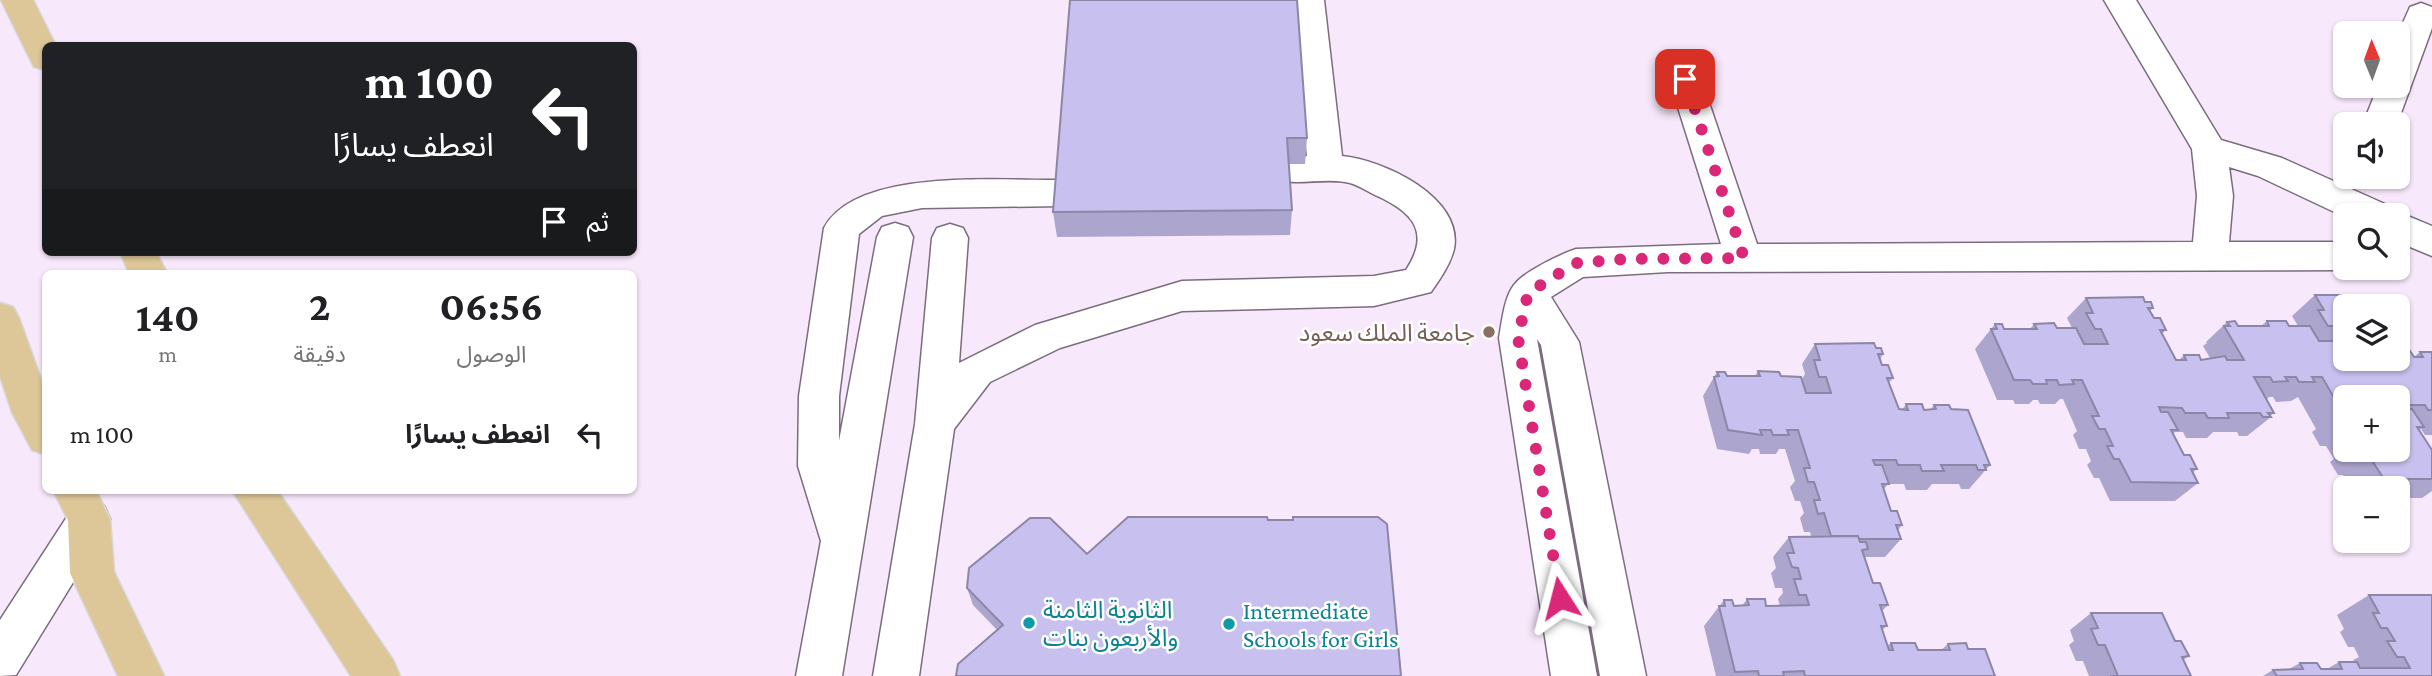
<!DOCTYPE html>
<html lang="ar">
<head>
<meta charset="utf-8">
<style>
	:root { --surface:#fff; --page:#f2f2f2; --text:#202124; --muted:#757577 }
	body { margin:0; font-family:"Crimson Pro","Noto Sans Arabic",serif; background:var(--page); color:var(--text); direction:rtl; height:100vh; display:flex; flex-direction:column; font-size:26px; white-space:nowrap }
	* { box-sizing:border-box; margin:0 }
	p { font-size:23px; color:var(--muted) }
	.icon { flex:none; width:38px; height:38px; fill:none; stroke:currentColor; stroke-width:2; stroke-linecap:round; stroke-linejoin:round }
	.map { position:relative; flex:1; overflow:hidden; direction:ltr }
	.side { position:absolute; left:42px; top:270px; width:595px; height:224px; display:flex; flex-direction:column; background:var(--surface); border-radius:10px; box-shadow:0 2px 5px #0004; direction:rtl }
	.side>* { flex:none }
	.top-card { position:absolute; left:42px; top:42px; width:595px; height:214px; border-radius:10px; box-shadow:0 2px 5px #0004; direction:rtl; background:#202124; color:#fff; overflow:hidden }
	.needle { width:46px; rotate:359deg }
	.controls { position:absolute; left:2333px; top:21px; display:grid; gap:14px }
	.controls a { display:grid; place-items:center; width:77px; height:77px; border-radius:10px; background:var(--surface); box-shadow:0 2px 5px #0004; font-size:35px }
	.pin { position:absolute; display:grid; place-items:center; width:60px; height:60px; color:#fff; margin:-30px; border-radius:14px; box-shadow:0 4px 10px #0006 }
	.me { position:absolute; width:77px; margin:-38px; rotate:351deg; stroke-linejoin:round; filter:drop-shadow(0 0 5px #0008) }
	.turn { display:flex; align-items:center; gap:24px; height:147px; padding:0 28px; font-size:32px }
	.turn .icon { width:91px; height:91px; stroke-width:2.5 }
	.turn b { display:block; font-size:49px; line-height:60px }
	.then { display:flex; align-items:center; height:66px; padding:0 28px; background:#0003; gap:14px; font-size:26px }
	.eta { display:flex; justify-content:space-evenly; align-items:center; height:119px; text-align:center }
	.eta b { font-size:42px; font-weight:700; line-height:49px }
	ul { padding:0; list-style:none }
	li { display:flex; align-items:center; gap:21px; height:91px; padding:0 28px }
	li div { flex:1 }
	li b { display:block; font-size:26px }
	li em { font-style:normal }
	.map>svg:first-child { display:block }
</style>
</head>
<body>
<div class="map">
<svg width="2432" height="676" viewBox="0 0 2432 676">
	<rect width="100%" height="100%" fill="#fdf6fd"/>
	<!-- education -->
	<path fill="#f8e8fb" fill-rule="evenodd" d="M0,0H2432V676H0ZM2345,33H2398V86H2345ZM46,46H634V252H46ZM2345,124H2398V177H2345ZM2345,215H2398V268H2345ZM46,273H634V490H46ZM2345,306H2398V359H2345ZM2345,397H2398V450H2345ZM2345,488H2398V541H2345Z"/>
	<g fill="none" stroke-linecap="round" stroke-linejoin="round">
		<!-- minor casing -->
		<g stroke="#7b6d7d" stroke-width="3">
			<path id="minor" d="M1292,0H1324L1342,156C1383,160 1464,197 1454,249C1450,265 1440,279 1431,292L1374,306L1182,311L1060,348L990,382L954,429L919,676H873L915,424L932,238L937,228L950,224L963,228L968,238L959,363L1035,325L1182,281L1374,276L1406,270C1432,231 1411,211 1375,195C1365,190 1355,183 1345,182C1321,178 1297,186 1274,179L1269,170L1274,161L1307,156Z
				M2104,0H2136L2221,140L2282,158L2387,205L2392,214L2398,212L2432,226V256L2398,242V215L2345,217L2258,176L2229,167L2233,196L2229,242H2345V268H2353L2345,270L1668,272L1583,277L1551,297L1579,342L1646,676H1600L1541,345L1537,339L1597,676H1551L1499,338C1502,322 1504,298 1514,285C1523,272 1561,254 1576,249L1721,244L1669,79L1673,71L1685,68L1697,71L1701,79L1757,244L2193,242L2197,196L2192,149Z
				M2421,3L2432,7V28L2397,124H2363L2378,86H2398V34L2410,7Z
				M1061,180L1074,184L1079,193L1074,202L1061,206L922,208L882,216L859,234L839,396V441L877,237L882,227L895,223L908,227L913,237L842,676H796L821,541L798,466L799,396L824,228C857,167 1000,181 1061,180Z
				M89,500L104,506L110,519L104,532L16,675L0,676V620L74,506Z"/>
		</g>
		<!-- major casing -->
		<g stroke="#d7d6d7" stroke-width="3">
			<path id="major" d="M1,0H33L56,46H46V70L34,67Z
				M120,252H156L167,273H129Z
				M0,303L13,307L19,318L46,393V455L32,450L12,412L0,376Z
				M53,490H96L110,519L114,572L164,676H118L70,573L68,520Z
				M232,490H277L393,660L400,676H351Z"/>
		</g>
		<!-- minor -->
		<use href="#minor" fill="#fff" fill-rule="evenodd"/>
		<!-- major -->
		<use href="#major" fill="#ddc698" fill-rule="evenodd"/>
	</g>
	<!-- wall -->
	<path fill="#aca5cd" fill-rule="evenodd" d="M1070,0L1307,138L1305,164H1289L1292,210L1290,235L1057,237L1053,212Z
		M2315,295L2384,305L2383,306H2345L2414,357L2420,352H2432V435H2425L2421,429L2419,430L2432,450V491L2422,498H2398V488H2351L2343,475H2338L2330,462L2334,459L2326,446H2320L2312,432L2316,429L2298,397L2291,401L2276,402L2273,397H2269L2267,399L2274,413L2270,416L2271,417L2247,436H2239L2237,432H2213L2207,438H2186L2183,432H2175L2173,434L2184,455L2197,469L2192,473L2198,483L2175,501H2110L2099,478H2094L2087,465L2091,461L2086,449H2079L2073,435L2077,431L2063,399H2060L2055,404H2040L2038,400H2033L2029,404H2015L2013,400H1997L1975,349L1995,324L2004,329H2030L2034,324L2057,328H2072L2067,318L2086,298L2145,302L2153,308L2150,311L2154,318L2166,330L2162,334L2176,360H2179L2184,355L2201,360L2210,358L2203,346L2207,343L2206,342L2227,322L2238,326H2261L2267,321L2289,326H2298L2292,316ZM2345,397L2398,450H2345Z
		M1815,344L1876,348L1883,354L1880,360L1882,365L1893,378L1889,383L1899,409L1902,410L1906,404L1924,410H1930L1934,405L1951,409L1990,465L1969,489H1961L1959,484H1932L1927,490H1906L1904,484H1888L1884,489L1891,511L1902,525L1898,530L1901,539L1885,557H1865L1873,583L1888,605L1882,611L1887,626L1882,630L1887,646L1891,643L1918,650H1941L1948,644L1968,649L1995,676H1716L1704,626L1724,600L1734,606H1742L1747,599L1766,606H1780L1778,599L1783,593L1782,588H1775L1771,573L1776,568L1773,557L1789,537L1811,536L1810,532H1804L1800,518L1804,513L1800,501H1795L1790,487L1795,481L1785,449H1779L1776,454H1760L1759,449H1752L1749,454L1717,449L1703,396L1717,372L1727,376H1755L1758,371L1781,376L1802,379L1805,374L1802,364Z
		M1378,517L997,630L973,605L967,588L1087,554L1268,520Z
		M2369,595L2432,676H2263L2273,670L2289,669L2300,663L2321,669H2327L2339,662H2355L2353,660L2359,657L2354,647H2348L2340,632L2344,629L2337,615Z
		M2091,613L2175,641L2189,656L2183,660L2191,676H2089L2083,661H2076L2069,645L2074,641L2070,630Z"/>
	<!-- building -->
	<path fill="#c8c0ee" stroke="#8c86a7" stroke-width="2" d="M1070,0H1297L1307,138H1287L1292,210L1053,212Z
		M2315,295H2372L2384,305H2379L2380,306H2345V359H2398V333L2414,357H2423L2420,352H2432V410H2428L2425,405H2403L2406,409H2412L2424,427H2417L2432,450V479H2384L2369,456H2364L2360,450H2398V397H2345V426L2337,413H2343L2322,377H2312L2315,382H2299L2296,377H2285L2288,381L2273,382L2270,377H2254L2274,413H2268L2271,417H2263L2260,413H2227L2229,418H2208L2205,413H2185L2182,408L2159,407L2161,412H2168L2178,430H2171L2184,455H2190L2197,469H2191L2198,483L2131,482L2119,459H2114L2107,446H2113L2105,429H2099L2092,416H2099L2082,380H2072L2074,384L2059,385L2057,380H2046L2047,384H2033L2030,380H2014L1991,329H1997L1995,324H2002L2004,329H2037L2034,324L2054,323L2057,328H2076L2084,344H2108L2101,329H2095L2086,313H2093L2086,298L2143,297L2145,302H2151L2153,308H2148L2154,318H2160L2166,330H2160L2176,360H2186L2184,355H2199L2201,360L2225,356L2227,360H2244L2224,326H2230L2227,322L2235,321L2238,326H2269L2267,321H2286L2289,326H2310L2319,341H2343L2334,326H2328L2318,310H2324Z
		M1874,343L1876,348H1881L1883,354H1878L1882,365H1888L1893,378H1887L1899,409L1908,410L1906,404H1922L1924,410L1936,409L1934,405H1949L1951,409L1968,410L1990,465H1984L1986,470H1978L1976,465H1941L1944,471H1922L1920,465H1898L1896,460H1873L1875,465H1882L1889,484H1882L1891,511H1897L1902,525H1896L1901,539H1859L1858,536H1831L1824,513L1818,514L1814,500H1820L1814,482H1808L1804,468H1810L1798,430H1787L1789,435H1773L1771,430H1760L1762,435L1728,430L1714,377L1719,376L1717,372H1725L1727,376H1760L1758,371L1779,372L1781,376L1801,377L1806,393H1831L1826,377H1819L1814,360H1820L1815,344Z
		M1128,517H1267L1268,520H1293V517H1378L1387,524L1401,676H956L958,664L1003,625L967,588L969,568L1030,518H1050L1087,554Z
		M1858,536L1860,542H1866L1868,549L1862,550L1873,583H1880L1888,605H1880L1887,626H1881L1889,650H1893L1891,643H1915L1918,650H1950L1948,644L1966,643L1968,649H1985L1995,676H1805L1804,671L1783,672L1784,676H1759L1758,671L1735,672L1719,606H1725L1724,600H1732L1734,606L1749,605L1747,599H1765L1766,606L1809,605L1806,595H1799L1794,579H1801L1798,568L1792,567L1787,553H1794L1789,537Z
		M2369,595H2432V676H2277L2273,670L2303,669L2300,663H2317L2321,669H2342L2339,662H2357L2360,668H2410L2404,657H2397L2387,641H2395L2387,628H2381L2373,613H2379Z
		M2091,613H2162L2175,641H2181L2189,656L2182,657L2191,676H2110H2118L2105,645H2098L2091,629L2098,628Z"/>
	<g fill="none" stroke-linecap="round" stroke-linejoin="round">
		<!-- route -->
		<path stroke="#db2777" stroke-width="12" stroke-dasharray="0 21.6" d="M1560,598L1518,338L1528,293L1576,263L1627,259L1744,258L1685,79"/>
	</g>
	<!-- markers -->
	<circle fill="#8d6e63" stroke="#fff" stroke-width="2.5" cx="1489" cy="332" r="7"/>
	<g fill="#0f9aa8" stroke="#fff" stroke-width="2.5">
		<circle cx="1029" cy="623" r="7"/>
		<circle cx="1229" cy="624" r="7"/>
	</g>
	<g text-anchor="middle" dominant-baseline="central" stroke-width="5" stroke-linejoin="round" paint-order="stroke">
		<!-- education labels -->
		<g font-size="24" fill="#785e54" stroke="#fff" text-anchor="end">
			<text x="1475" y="332">جامعة الملك سعود</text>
		</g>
		<!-- culture labels -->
		<g font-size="24" fill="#0d838f" stroke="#fff" text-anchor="start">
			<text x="1043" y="609">الثانوية الثامنة<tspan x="1043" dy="28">والأربعون بنات</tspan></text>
			<text x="1243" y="610">Intermediate<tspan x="1243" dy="28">Schools for Girls</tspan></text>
		</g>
	</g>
</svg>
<div class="controls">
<a><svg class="needle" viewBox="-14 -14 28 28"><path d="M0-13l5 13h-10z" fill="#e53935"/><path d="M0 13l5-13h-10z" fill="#757577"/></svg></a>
<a><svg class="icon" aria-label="sound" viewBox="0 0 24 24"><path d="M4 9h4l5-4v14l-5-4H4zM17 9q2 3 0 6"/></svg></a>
<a><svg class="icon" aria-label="search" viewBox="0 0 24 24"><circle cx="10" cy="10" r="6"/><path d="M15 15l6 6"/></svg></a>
<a><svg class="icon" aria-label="layers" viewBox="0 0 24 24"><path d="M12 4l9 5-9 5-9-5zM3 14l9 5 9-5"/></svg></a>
<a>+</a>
<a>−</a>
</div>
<div class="pin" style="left:1685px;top:79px;background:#d93025"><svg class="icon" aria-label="arrive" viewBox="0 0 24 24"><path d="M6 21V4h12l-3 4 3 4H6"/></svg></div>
<svg class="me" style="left:1560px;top:598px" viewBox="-20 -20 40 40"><path d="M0-17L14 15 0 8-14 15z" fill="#db2777" stroke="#fff" stroke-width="4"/></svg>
<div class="top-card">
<div class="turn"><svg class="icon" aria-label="left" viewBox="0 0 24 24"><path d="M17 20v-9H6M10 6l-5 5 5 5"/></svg><div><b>100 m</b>انعطف يسارًا</div></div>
<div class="then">ثم<svg class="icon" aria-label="arrive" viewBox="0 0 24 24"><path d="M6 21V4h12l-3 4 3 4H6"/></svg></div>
</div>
<section class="side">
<div class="eta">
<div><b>06:56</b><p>الوصول</p></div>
<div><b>2</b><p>دقيقة</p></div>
<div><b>140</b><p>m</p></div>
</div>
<ul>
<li><svg class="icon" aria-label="left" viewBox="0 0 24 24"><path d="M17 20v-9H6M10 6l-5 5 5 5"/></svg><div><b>انعطف يسارًا</b></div><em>100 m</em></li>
</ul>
</section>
</div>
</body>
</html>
